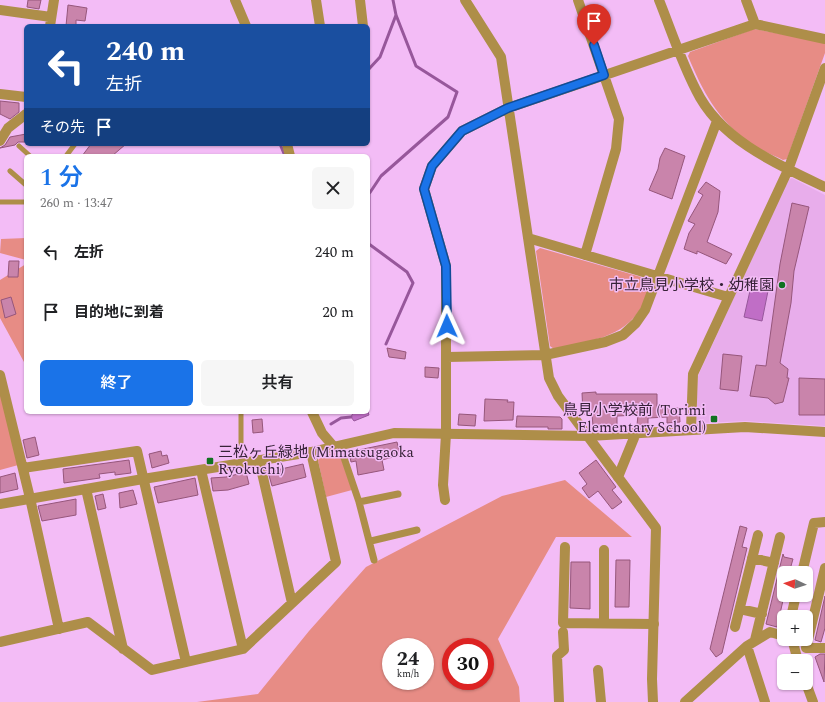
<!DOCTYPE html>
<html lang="ja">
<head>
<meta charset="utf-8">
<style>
	:root { --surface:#fff; --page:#f6f6f6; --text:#202124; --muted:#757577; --accent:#1a73e8 }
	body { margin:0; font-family:Spectral,"Noto Sans JP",serif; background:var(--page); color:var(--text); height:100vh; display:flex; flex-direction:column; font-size:15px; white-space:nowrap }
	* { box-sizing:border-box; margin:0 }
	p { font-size:13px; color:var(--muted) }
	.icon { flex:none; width:22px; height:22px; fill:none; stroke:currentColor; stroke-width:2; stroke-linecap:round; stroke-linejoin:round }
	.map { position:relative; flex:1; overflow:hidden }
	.sheet { position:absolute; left:24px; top:154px; width:346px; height:260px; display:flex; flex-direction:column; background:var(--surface); border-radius:6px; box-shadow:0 1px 3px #0004 }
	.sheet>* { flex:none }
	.hud { position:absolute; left:24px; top:24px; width:346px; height:122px; border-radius:6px; box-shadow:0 1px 3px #0004; background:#1a4fa0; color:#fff; overflow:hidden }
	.needle { width:26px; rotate:274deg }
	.buttons { position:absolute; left:777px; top:566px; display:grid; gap:8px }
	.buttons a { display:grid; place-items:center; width:36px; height:36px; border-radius:6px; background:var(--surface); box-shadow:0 1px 3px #0004; font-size:20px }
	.speed { position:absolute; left:382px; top:638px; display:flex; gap:8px; font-size:20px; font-weight:700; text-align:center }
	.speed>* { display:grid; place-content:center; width:52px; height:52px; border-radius:50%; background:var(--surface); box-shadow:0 1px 3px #0004; line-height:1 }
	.speed small { font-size:10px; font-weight:400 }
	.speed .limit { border:6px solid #d22; background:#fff; color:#111 }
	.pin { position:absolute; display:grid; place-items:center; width:34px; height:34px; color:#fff; margin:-41px -17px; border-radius:50% 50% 50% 0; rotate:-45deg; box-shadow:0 0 4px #0007 }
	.pin .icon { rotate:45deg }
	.me { position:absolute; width:44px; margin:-22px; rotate:359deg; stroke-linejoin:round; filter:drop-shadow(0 0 3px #0008) }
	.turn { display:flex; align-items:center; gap:14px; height:84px; padding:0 16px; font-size:18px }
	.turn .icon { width:52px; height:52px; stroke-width:2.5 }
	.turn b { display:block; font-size:28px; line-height:34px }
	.then { display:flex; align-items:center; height:38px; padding:0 16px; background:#0003; gap:8px; font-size:15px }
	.round { display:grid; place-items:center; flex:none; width:42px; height:42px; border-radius:6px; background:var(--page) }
	.summary { display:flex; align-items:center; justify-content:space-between; height:68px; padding:0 16px }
	h1 { font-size:24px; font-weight:600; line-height:30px; color:var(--accent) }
	.primary-button { display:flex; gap:8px; margin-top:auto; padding:8px 16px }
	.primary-button a { flex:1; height:46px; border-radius:6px; background:var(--accent); color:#fff; font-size:16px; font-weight:600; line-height:46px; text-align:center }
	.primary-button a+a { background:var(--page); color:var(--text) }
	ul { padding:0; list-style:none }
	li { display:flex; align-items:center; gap:12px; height:60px; padding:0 16px }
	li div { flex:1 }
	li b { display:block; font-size:15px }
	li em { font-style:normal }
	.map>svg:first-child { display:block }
</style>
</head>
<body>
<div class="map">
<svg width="825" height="702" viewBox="0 0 825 702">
	<rect width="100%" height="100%" fill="#f3bcf6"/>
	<!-- built -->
	<path fill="#e8adeb" d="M792,178L825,195V426L746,421L700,423L696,420L698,376L788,180Z"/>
	<!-- green -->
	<path fill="#e78c85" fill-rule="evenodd" d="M754,29L825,42V53L787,159L783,160C773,155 760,150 750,143C717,119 703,92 688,56L690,52Z
		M26,238V260L0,253L1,239Z
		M540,248L648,279L650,283C648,290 646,299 642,306C624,339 587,341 554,349L550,346L536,251Z
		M26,264V362H24L0,318V280Z
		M0,375L22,464L0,470Z
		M339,452L352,490L326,497L318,460L323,455Z
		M565,480L632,537H556L498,639L519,687L520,702H197L258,694L309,631L366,567L502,496ZM391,647H425V681H391ZM451,647H485V681H451Z"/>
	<!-- water -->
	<path fill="#c06ec6" stroke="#97579b" d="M752,282L769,286L762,321L744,317Z
		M361,412H368L369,415L354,421L351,417L353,413Z"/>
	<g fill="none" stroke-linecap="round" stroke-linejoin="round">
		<!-- stream -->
		<path stroke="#97579b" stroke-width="3" d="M368,70L380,57L396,15
			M280,144L285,156
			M386,344L413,283L407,272L369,244V194L381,176L448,117L457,92L416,66L396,15L393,0
			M331,424L341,418L351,417"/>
	</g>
	<!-- building -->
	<path fill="#c984ab" stroke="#96567b" d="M28,0H41L39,9L27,7Z
		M68,5L87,8L85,21L76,20V26H66Z
		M0,101L19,103V112L10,119L0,114Z
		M26,134V142H18L15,145L0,148L5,145L10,137Z
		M91,144H126L112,156H82Z
		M665,148L685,156L672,199L649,190L658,169L660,158Z
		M706,182L720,191L718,212L707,242L732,254L726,264L697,251V254L684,249L689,233L695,224L688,221L703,195L698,192Z
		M792,203L809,207L794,271L791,303L780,363L788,369L787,378H789L783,402L775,404L768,398L750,396L756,365L766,366L780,264Z
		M9,261H19L18,277H8Z
		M11,297L16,314L5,318L1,300Z
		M387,348L406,352L405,359L389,357Z
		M723,354L742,356L738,391L720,389Z
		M425,367L439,368L438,378L425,377Z
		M799,378L825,379V415H799Z
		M596,392V394H657V409L679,408L680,422L667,423V417L648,418V425H637L638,415L617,416V425L593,426L592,414H583L582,393Z
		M485,399L508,400L507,402H514L513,420L484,421Z
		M459,414L476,415L475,426L458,425Z
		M517,416L560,417L562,419V429H548V427H516Z
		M262,419L263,432L253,433L252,420Z
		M35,437L39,455L27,458L23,440Z
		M397,442L400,455L382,460L384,470L358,475L356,461L351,462L349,452Z
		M161,451L162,456L167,455L169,463L152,468L149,454Z
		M129,460L131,473L115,475V472L99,474L100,478L64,483L63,469Z
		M596,460L616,487L612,490L622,502L614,508L612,509L598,491L589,498L582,488L587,484L579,473Z
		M303,464L306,477L272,486L268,472Z
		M246,472L249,484L228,490L213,491L211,478L226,477Z
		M15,473L18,489L0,493V477Z
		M195,478L198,495L158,503L154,487Z
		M133,490L137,504L120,508L119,493Z
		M103,494L106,508L98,510L95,496Z
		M76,499V515L42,521L38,506Z
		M740,526L747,528L742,547L747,548L722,653L716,657L710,649Z
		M783,554L784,557L793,559L789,573H784V596L777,627L766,624Z
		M616,560H630L629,607H615Z
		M571,562H590V609L570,608Z
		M825,596V628L821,642L815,640Z
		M820,654H825L824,682L815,657Z"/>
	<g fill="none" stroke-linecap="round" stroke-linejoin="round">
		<!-- service -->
		<path stroke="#ae8e49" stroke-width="5" d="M19,146L30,156
			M66,156L75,144
			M10,171L26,185
			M0,202H26
			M241,412V445"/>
		<!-- pedestrian -->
		<path stroke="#ae8e49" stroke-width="7" d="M340,446L359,502L374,560
			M359,502L398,494
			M371,541L417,530"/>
		<!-- minor -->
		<path stroke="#ae8e49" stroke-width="10" d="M235,0L246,26
			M316,0L320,26
			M360,0L363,26
			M465,0L501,57L549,378L558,396L618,477
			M578,0L619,119L616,149L585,255
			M659,0C671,30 681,61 696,90C720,140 778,165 825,187
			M746,0L755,24
			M0,10L51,17
			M50,26L54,0
			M0,94L26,97
			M0,141L8,128L26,114
			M287,144L290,156
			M528,238L728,297
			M447,357L545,355L605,342L623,335L636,323L645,310L717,121
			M0,375L30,498L59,629
			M312,412L322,433L334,447
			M691,429L693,374L788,170L825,68
			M259,460L292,603
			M23,468L137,451L186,662
			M201,470L243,649
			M86,489L123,649
			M445,500L443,485L446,434V266L424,189L432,166L462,131L508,108L755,24L825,39
			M565,547L563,623L654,624
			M752,558L774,563
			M825,568L806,648H825
			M802,573L814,523L825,522
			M740,609L762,614
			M791,617L796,595
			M604,623V550
			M735,627L758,535
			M792,639L798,661
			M755,640L780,537
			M0,642L88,622L152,670L243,649L336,562L311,452
			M747,646L765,702
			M598,670L601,702
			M806,683L813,702
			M559,702L557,656L564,650L563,632
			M685,702L747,646L770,632L784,636"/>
		<!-- tertiary -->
		<path stroke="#ae8e49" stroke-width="10" d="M636,433L618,477L656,528L652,679L653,702
			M0,504L143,479L311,452L394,433L589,436L745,427L825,432"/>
	</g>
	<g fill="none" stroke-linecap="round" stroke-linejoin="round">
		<!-- route casing -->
		<g stroke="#114b97" stroke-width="10">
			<path id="route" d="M447,326L446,266L424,189L432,166L462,131L508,108L604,75L594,45"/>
		</g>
		<!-- route -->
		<use href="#route" stroke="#1a73e8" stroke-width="7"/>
	</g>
	<!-- markers -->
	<g fill="#117221" stroke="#f3bcf6" stroke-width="1.5">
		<circle cx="782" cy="285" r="4"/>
		<rect x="710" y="415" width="8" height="8" rx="2"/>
		<rect x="206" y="457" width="8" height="8" rx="2"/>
	</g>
	<g text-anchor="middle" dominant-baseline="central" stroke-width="3" stroke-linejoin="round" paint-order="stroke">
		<!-- poi labels -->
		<g font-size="15" fill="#372238" stroke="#f3bcf6" text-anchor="end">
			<text x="774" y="285">市立鳥見小学校・幼稚園</text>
			<text x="706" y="410">鳥見小学校前 (Torimi<tspan x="706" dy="17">Elementary School)</tspan></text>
			<text x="218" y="452" text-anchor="start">三松ヶ丘緑地 (Mimatsugaoka<tspan x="218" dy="17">Ryokuchi)</tspan></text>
		</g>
	</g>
</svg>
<div class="buttons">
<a><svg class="needle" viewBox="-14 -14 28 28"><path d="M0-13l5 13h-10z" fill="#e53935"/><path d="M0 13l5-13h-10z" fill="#757577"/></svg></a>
<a>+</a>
<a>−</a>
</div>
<div class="speed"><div>24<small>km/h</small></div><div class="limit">30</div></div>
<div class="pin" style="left:594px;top:45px;background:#d93025"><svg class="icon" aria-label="arrive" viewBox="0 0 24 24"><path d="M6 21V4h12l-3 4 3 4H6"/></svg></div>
<svg class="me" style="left:447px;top:326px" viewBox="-20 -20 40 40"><path d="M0-17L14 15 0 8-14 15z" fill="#1a73e8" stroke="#fff" stroke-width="4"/></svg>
<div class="hud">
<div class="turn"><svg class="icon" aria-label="left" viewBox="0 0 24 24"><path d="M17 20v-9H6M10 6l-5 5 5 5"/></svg><div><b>240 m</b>左折</div></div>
<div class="then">その先<svg class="icon" aria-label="arrive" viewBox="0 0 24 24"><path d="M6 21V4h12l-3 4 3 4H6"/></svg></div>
</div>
<section class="sheet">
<div class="summary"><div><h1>1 分</h1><p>260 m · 13:47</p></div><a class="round"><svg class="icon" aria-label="close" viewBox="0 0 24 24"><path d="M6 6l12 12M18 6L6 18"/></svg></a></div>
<ul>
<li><svg class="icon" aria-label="left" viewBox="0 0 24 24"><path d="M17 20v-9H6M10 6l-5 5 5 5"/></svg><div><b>左折</b></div><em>240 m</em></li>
<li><svg class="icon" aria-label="arrive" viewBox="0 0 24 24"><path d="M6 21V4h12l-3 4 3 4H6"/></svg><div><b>目的地に到着</b></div><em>20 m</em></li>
</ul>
<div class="primary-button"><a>終了</a><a>共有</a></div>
</section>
</div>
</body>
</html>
